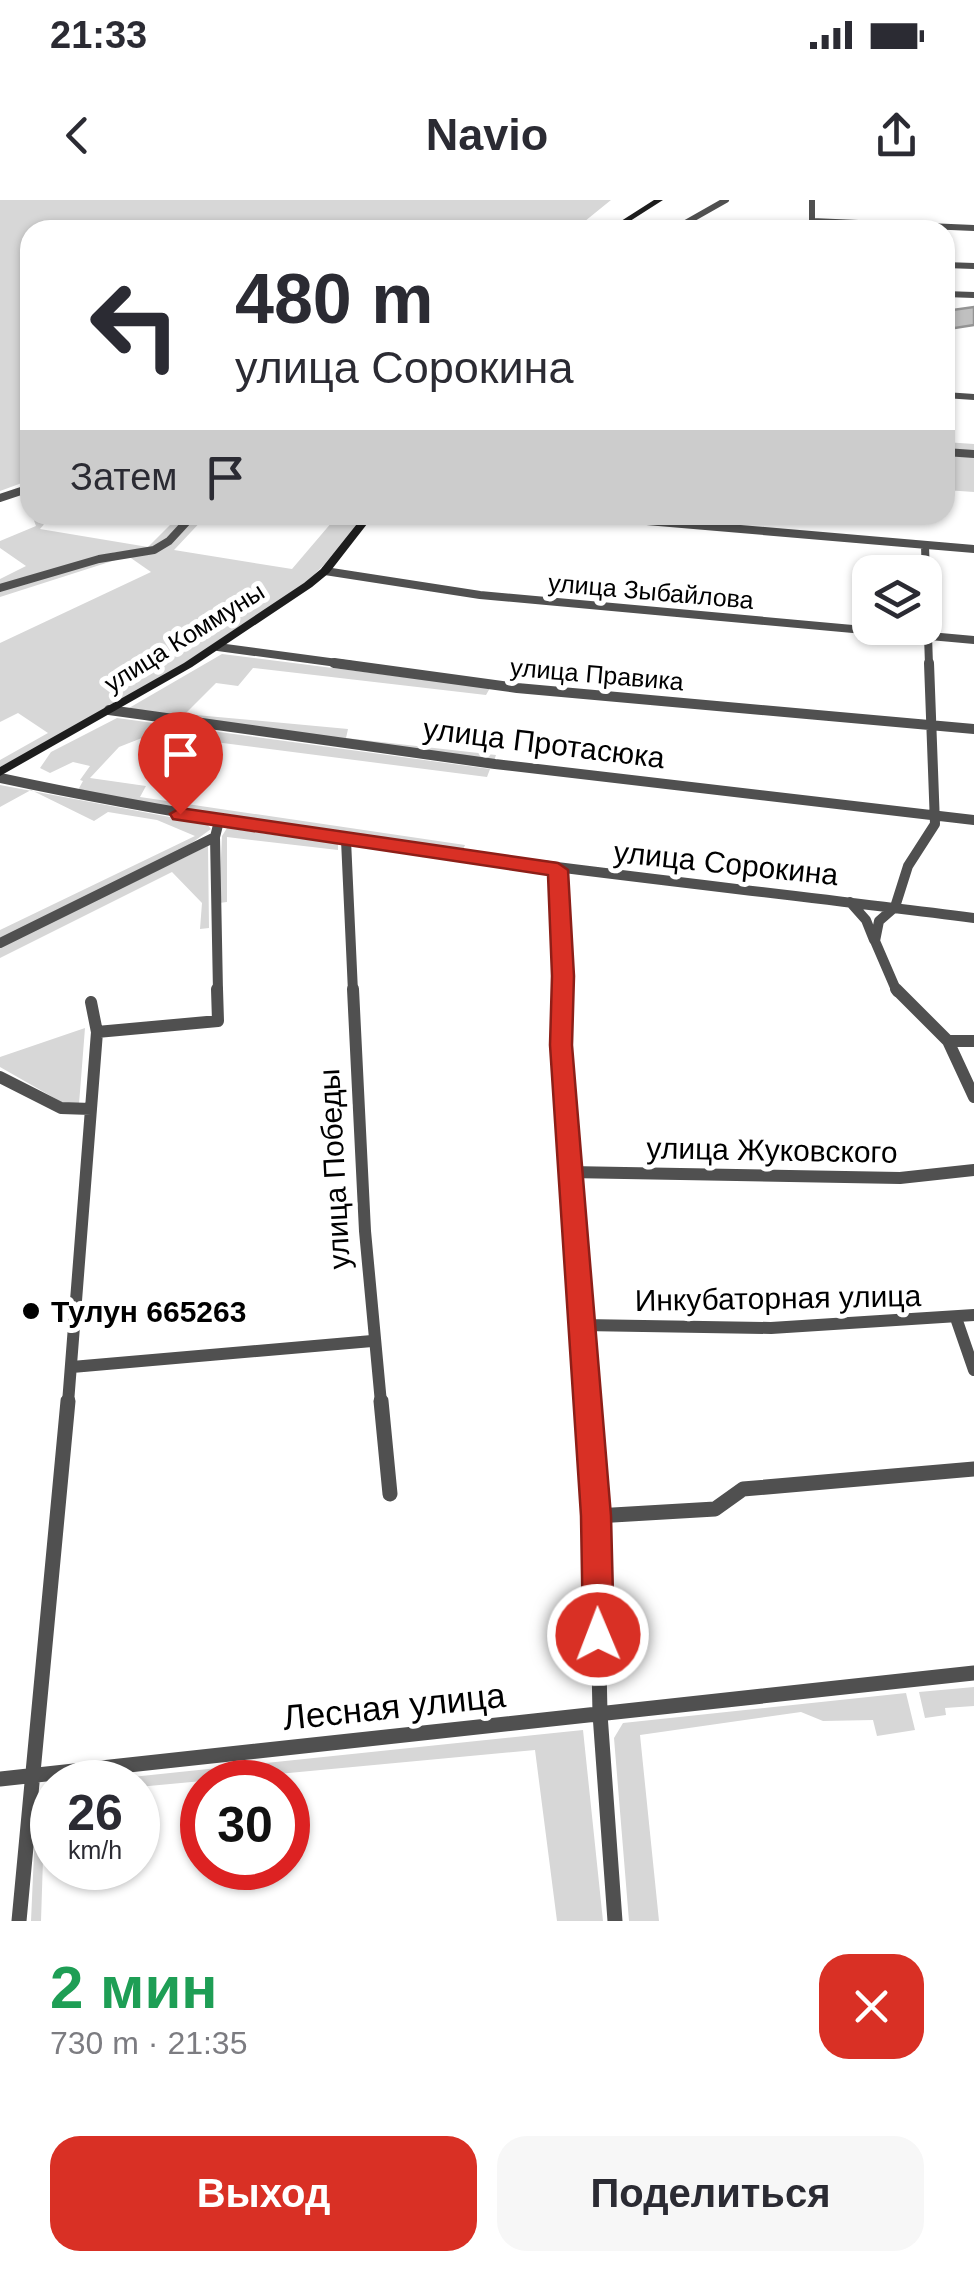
<!DOCTYPE html>
<html lang="ru">
<head>
<meta charset="utf-8">
<style>
	:root { --surface:#fff; --page:#f7f7f7; --text:#2b2b33; --muted:#7c7c81; --accent:#d93025 }
	body { margin:0; font-family:Arial,sans-serif; background:var(--page); color:var(--text); height:100vh; display:flex; flex-direction:column; font-size:38px; white-space:nowrap }
	* { box-sizing:border-box; margin:0 }
	p { font-size:32px; color:var(--muted) }
	.icon { flex:none; width:55px; height:55px; fill:none; stroke:currentColor; stroke-width:2; stroke-linecap:round; stroke-linejoin:round }
	.map { position:relative; height:1721px; overflow:hidden }
	.panel { display:flex; flex-direction:column; background:var(--surface); flex:1 }
	.panel>* { flex:none }
	.top-card { position:absolute; left:20px; top:20px; width:935px; height:305px; border-radius:30px; box-shadow:0 2px 8px #0004; background:#fff; color:var(--text); overflow:hidden }
	.tools { position:absolute; left:852px; top:355px; display:grid; gap:20px }
	.tools a { display:grid; place-items:center; width:90px; height:90px; border-radius:20px; background:var(--surface); box-shadow:0 2px 8px #0004; font-size:50px }
	.speed { position:absolute; left:30px; top:1560px; display:flex; gap:20px; font-size:50px; font-weight:700; text-align:center }
	.speed>* { display:grid; place-content:center; width:130px; height:130px; border-radius:50%; background:var(--surface); box-shadow:0 2px 8px #0004; line-height:1 }
	.speed small { font-size:25px; font-weight:400 }
	.speed .limit { border:15px solid #d22; background:#fff; color:#111 }
	.pin { position:absolute; display:grid; place-items:center; width:85px; height:85px; color:#fff; margin:-102px -42px; border-radius:50% 50% 50% 0; rotate:-45deg; box-shadow:0 0 10px #0007 }
	.pin .icon { rotate:45deg }
	.me { position:absolute; width:110px; margin:-55px; rotate:359deg; stroke-linejoin:round; filter:drop-shadow(0 0 8px #0008) }
	.turn { display:flex; align-items:center; gap:35px; height:210px; padding:0 50px; font-size:45px }
	.turn .icon { width:130px; height:130px; stroke-width:2.5 }
	.turn b { display:block; font-size:70px; line-height:85px }
	.then { display:flex; align-items:center; height:95px; padding:0 50px; background:#0003; gap:20px; font-size:38px }
	.round { display:grid; place-items:center; flex:none; width:105px; height:105px; border-radius:30px; background:var(--page) }
	.overview { display:flex; align-items:center; justify-content:space-between; height:170px; padding:0 50px }
	h1 { font-size:60px; font-weight:600; line-height:75px; color:#1e9e55 }
	.action { display:flex; gap:20px; margin-top:auto; padding:20px 50px }
	.action a { flex:1; height:115px; border-radius:30px; background:var(--accent); color:#fff; font-size:40px; font-weight:600; line-height:115px; text-align:center }
	.action a+a { background:var(--page); color:var(--text) }
	.status { display:flex; justify-content:space-between; align-items:center; height:70px; padding:0 50px; background:var(--surface); direction:ltr }
	.status svg { height:28px; fill:currentColor }
	header { display:flex; justify-content:space-between; align-items:center; height:130px; padding:0 50px; background:var(--surface); font-size:45px; font-weight:600 }
	.map>svg:first-child { display:block }
</style>
</head>
<body>
<div class="status"><b>21:33</b><svg viewBox="0 0 49 12"><path d="M0 12V9h3v3zM5 12V6h3v6zM10 12V3h3v9zM15 12V0h3v12zM26 1h20v11H26zM47 4h2v5h-2z"/></svg></div>
<header><svg class="icon" aria-label="back" viewBox="0 0 24 24"><path d="M15 5l-7 7 7 7"/></svg>Navio<svg class="icon" aria-label="share" viewBox="0 0 24 24"><path d="M12 15V3M7 8l5-5 5 5M5 13v7h14v-7"/></svg></header>
<div class="map">
<svg width="974" height="1721" viewBox="0 0 974 1721">
	<rect width="100%" height="100%" fill="#fff"/>
	<!-- green -->
	<path fill="#d7d7d7" d="M0,0H611L574,30H30V280L0,291Z
		M945,242L974,244V292L945,290Z
		M32,315H52L40,329L148,347L180,315H188L163,342L144,351L116,352L0,386V379L26,366L0,348V341L36,326Z
		M197,315H207L174,350L292,369L338,315H364L324,365L294,394L139,493L0,567V560L48,533L18,513L0,522V443L151,372L128,356L0,397V391L109,359C162,347 158,362 197,315Z
		M222,454L490,488L486,495L253,468L238,486L216,483L185,514L348,529L346,538L496,555L494,561L134,514L129,508Z
		M117,518L490,569L487,577L152,534L119,547L90,578L146,586L140,597L465,645L463,650L156,605L78,590L83,581L80,580L90,566L73,562L50,573L40,568L51,552Z
		M0,585L207,624L211,629L189,645L0,739V730L195,636L157,620L108,612L94,621L31,590L0,607Z
		M227,628L338,644V650L227,637V702L219,703L222,636Z
		M208,646L209,728L200,729L202,703L172,672L0,758V747Z
		M85,828L79,904L63,903L0,867V857Z
		M974,1487V1506L945,1508L946,1515L925,1518L919,1492Z
		M906,1493L915,1530L877,1536L873,1520L823,1521L801,1512L640,1535L659,1721H629L614,1538L623,1523Z
		M583,1530L603,1721H557L535,1550L138,1587V1582H84Z
		M52,1588V1595L45,1596L41,1721H31L36,1608Z"/>
	<!-- building -->
	<path fill="#c0c0c0" stroke="#949494" stroke-width="2.5" d="M974,107V125L955,128L945,121V111Z"/>
	<g fill="none" stroke-linecap="round" stroke-linejoin="round">
		<!-- street-far4 -->
		<path stroke="#505050" stroke-width="6" d="M812,0V30
			M812,21L974,28
			M673,30L726,0
			M945,65L974,66
			M945,94L974,95
			M945,195L974,197"/>
		<!-- street-far3 -->
		<path stroke="#505050" stroke-width="8" d="M945,252L974,254
			M0,298L30,288
			M576,315L974,349
			M925,346L929,465
			M325,371L480,395L974,440
			M0,388L99,359L154,350L169,341L193,315
			M218,447L352,465"/>
		<!-- street-far2 -->
		<path stroke="#505050" stroke-width="10" d="M334,463L517,488L974,529
			M109,510L495,564L974,620
			M0,578C322,647 648,676 974,718
			M346,640L353,792
			M558,670L563,792
			M850,702L866,720L874,740
			M0,743L215,637
			M218,792L215,637L219,621
			M897,792L875,741L879,721L895,707L908,666L935,624L929,463"/>
		<!-- street-far1 -->
		<path stroke="#505050" stroke-width="12" d="M353,789L365,1031L381,1203
			M563,789L561,845L588,1203
			M896,789L948,841
			M97,832L218,821L217,789
			M974,841H948L974,897
			M0,877L61,908L91,909
			M569,972L900,978L974,970
			M956,1118L974,1170
			M583,1125L771,1128L974,1115
			M72,1167L372,1141
			M68,1203L97,832L91,802"/>
		<!-- street -->
		<path stroke="#505050" stroke-width="15" d="M381,1201L390,1294
			M587,1201L596,1316L600,1514L615,1721
			M596,1316L715,1309L743,1289L974,1269
			M0,1579L974,1473
			M19,1721L68,1201"/>
		<!-- secondary -->
		<path fill="#1d1d1d" fill-rule="evenodd" d="M654,0H663L616,30H607Z
			M364,315H374L329,373L312,387L192,467L0,576V567L184,463L304,383L321,369Z"/>
	</g>
	<!-- route -->
	<path fill="#d93025" stroke="#8d1f18" stroke-width="2.5" d="M180,608L558,663L568,670L574,776L572,845L611,1316L614,1435L609,1446L598,1450L588,1446L583,1435L581,1316L550,845L552,776L548,675L173,619L170,614Z"/>
	<!-- markers -->
	<circle fill="#000" stroke="#fff" stroke-width="4" cx="31" cy="1111" r="10"/>
	<g text-anchor="middle" dominant-baseline="central" stroke-width="10" stroke-linejoin="round" paint-order="stroke">
		<!-- far-street labels -->
		<g font-size="25" fill="#000" stroke="#fff">
			<text transform="translate(651 391) rotate(5)">улица Зыбайлова</text>
			<text transform="translate(184 437) rotate(-32)">улица Коммуны</text>
			<text transform="translate(597 474) rotate(5)">улица Правика</text>
		</g>
		<!-- street labels -->
		<g font-size="30" fill="#000" stroke="#fff">
			<text transform="translate(544 543) rotate(7)">улица Протасюка</text>
			<text transform="translate(726 663) rotate(6)">улица Сорокина</text>
			<text transform="translate(772 950) rotate(1)">улица Жуковского</text>
			<text transform="translate(334 969) rotate(-93)">улица Победы</text>
			<text transform="translate(778 1098) rotate(-1)">Инкубаторная улица</text>
		</g>
		<!-- poi labels -->
		<g font-size="30" font-weight="bold" fill="#000" stroke="#fff" text-anchor="start">
			<text x="51" y="1111">Тулун 665263</text>
		</g>
		<!-- near-street labels -->
		<g font-size="35" fill="#000" stroke="#fff">
			<text transform="translate(394 1506) rotate(-6)">Лесная улица</text>
		</g>
	</g>
</svg>
<div class="tools">
<a><svg class="icon" aria-label="layers" viewBox="0 0 24 24"><path d="M12 4l9 5-9 5-9-5zM3 14l9 5 9-5"/></svg></a>
</div>
<div class="speed"><div>26<small>km/h</small></div><div class="limit">30</div></div>
<div class="pin" style="left:180px;top:614px;background:#d93025"><svg class="icon" aria-label="arrive" viewBox="0 0 24 24"><path d="M6 21V4h12l-3 4 3 4H6"/></svg></div>
<svg class="me" style="left:598px;top:1435px" viewBox="-20 -20 40 40"><circle r="17" fill="#d93025" stroke="#fff" stroke-width="3"/><path d="M0-11L8 9 0 5-8 9z" fill="#fff"/></svg>
<div class="top-card">
<div class="turn"><svg class="icon" aria-label="left" viewBox="0 0 24 24"><path d="M17 20v-9H6M10 6l-5 5 5 5"/></svg><div><b>480 m</b>улица Сорокина</div></div>
<div class="then">Затем<svg class="icon" aria-label="arrive" viewBox="0 0 24 24"><path d="M6 21V4h12l-3 4 3 4H6"/></svg></div>
</div>
</div>
<section class="panel">
<div class="overview"><div><h1>2 мин</h1><p>730 m · 21:35</p></div><a class="round" style="background:#d93025;color:#fff"><svg class="icon" aria-label="close" viewBox="0 0 24 24"><path d="M6 6l12 12M18 6L6 18"/></svg></a></div>
<div class="action"><a>Выход</a><a>Поделиться</a></div>
</section>
</body>
</html>
